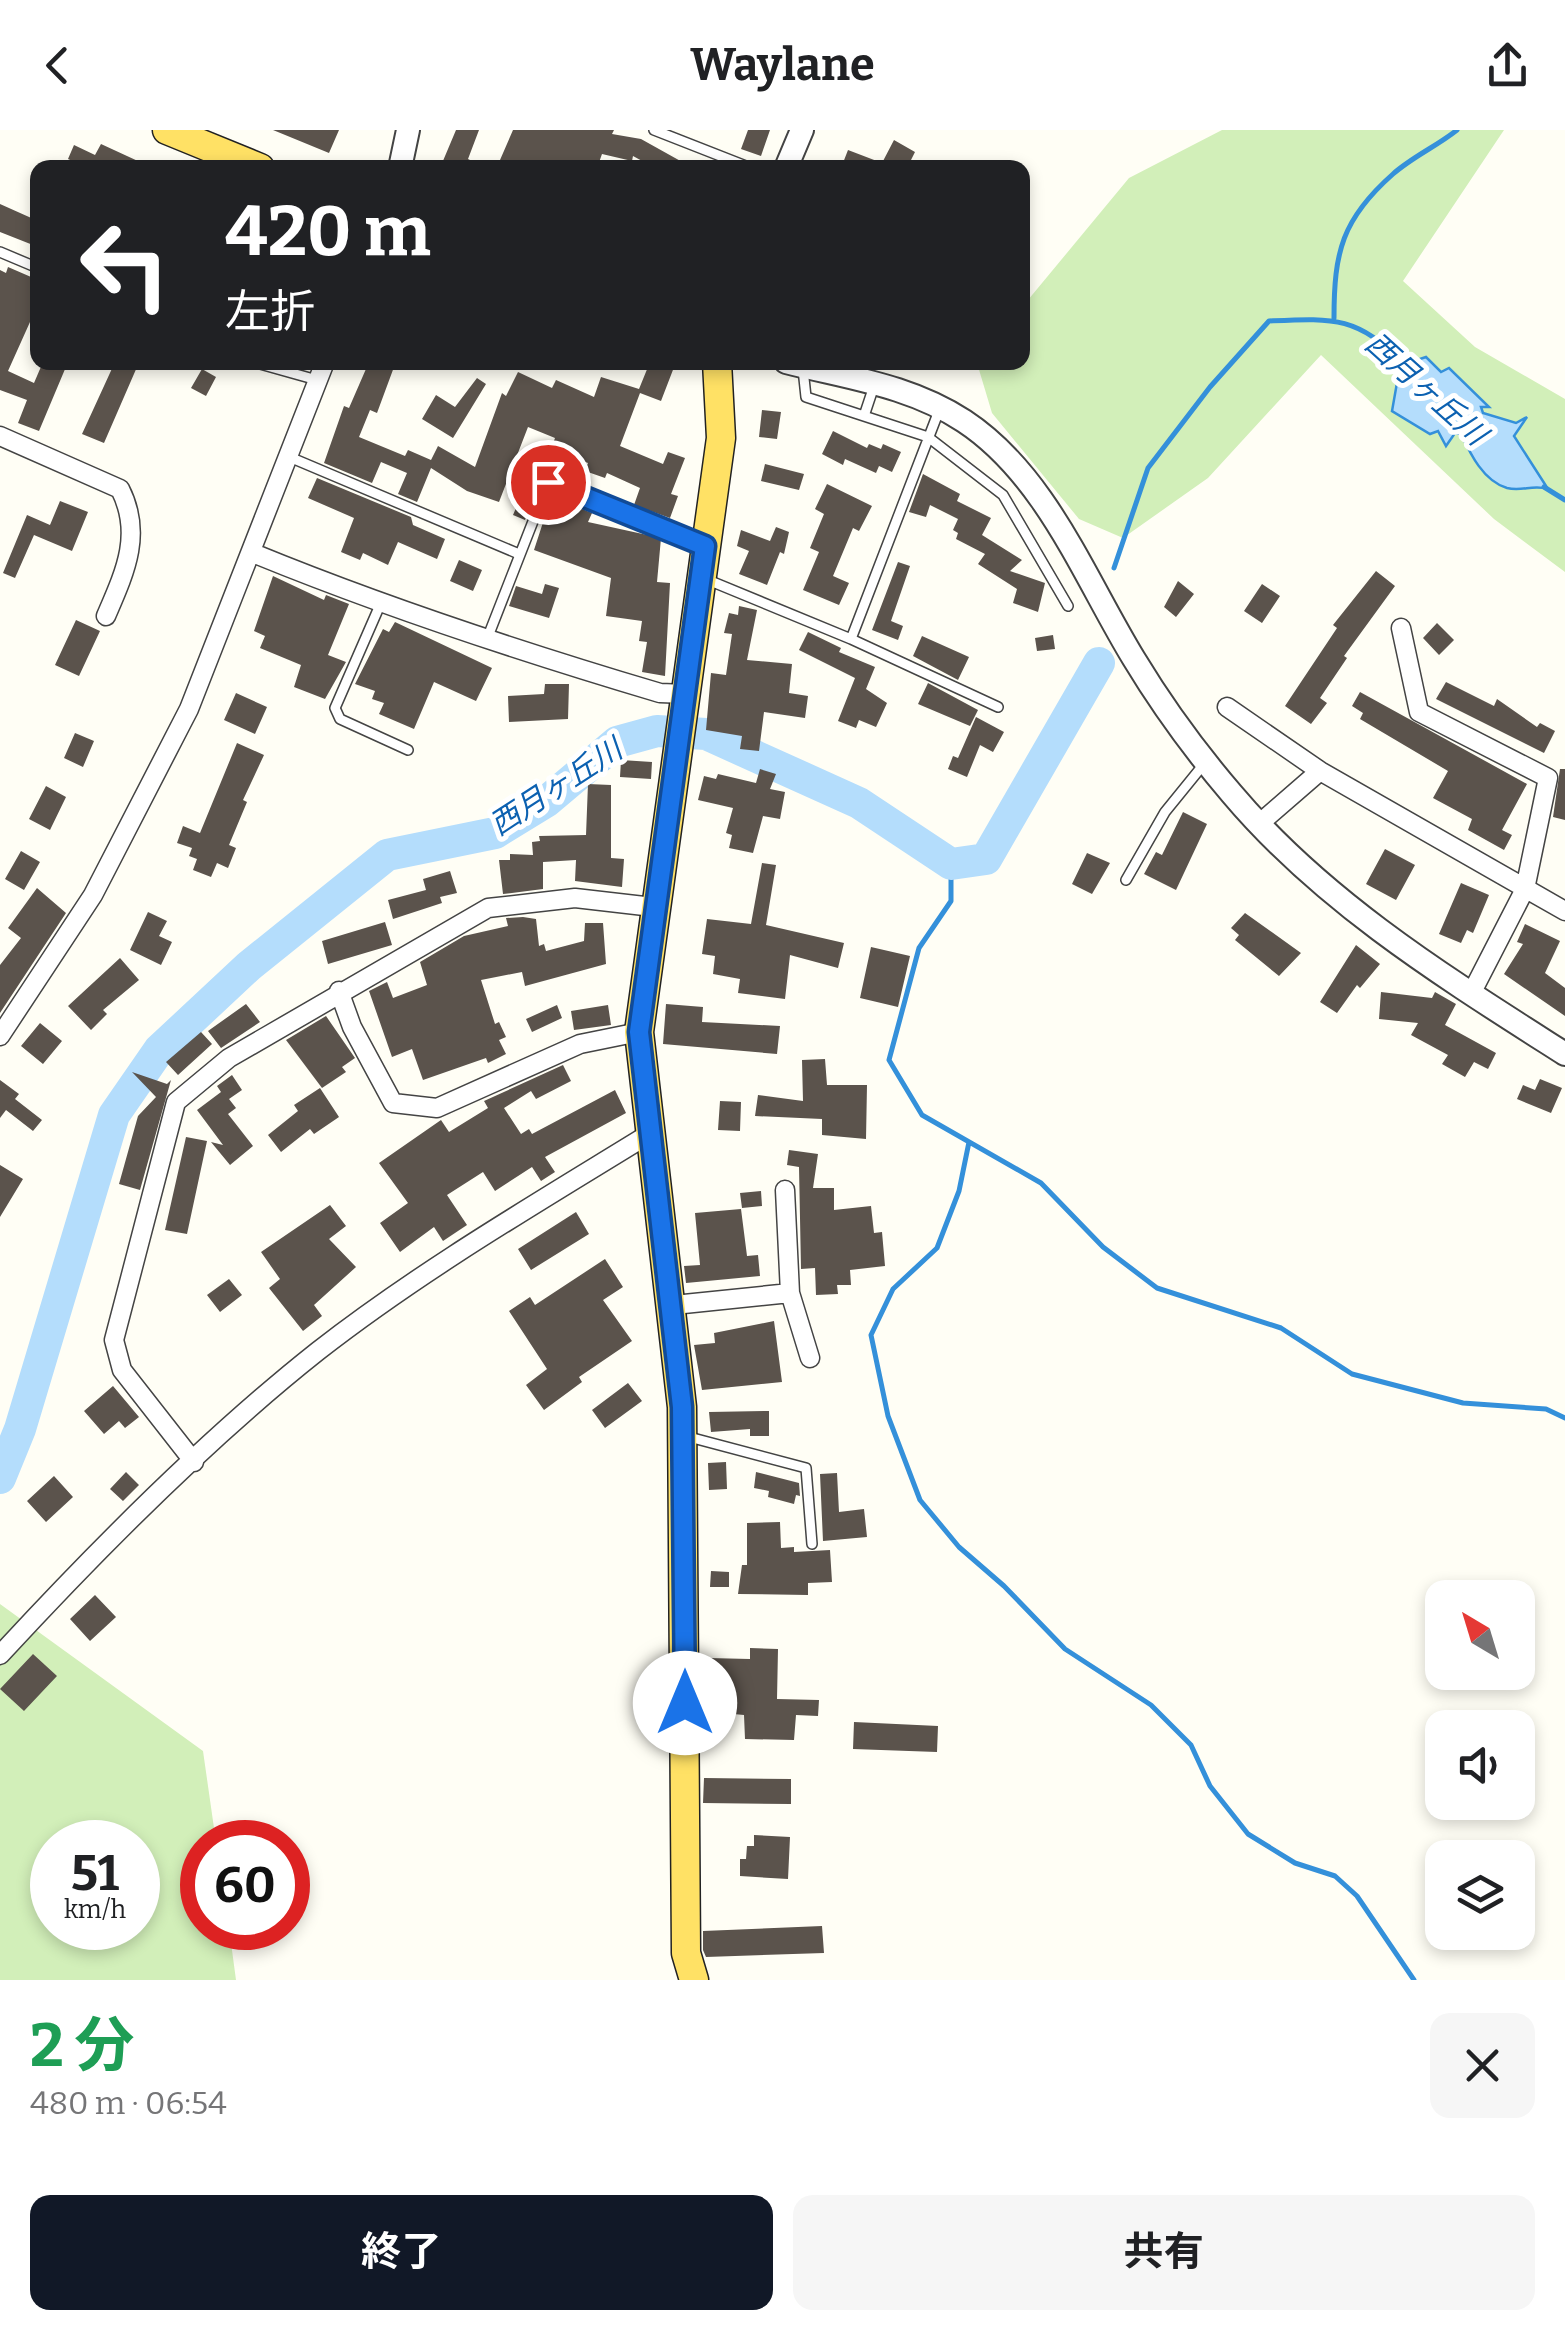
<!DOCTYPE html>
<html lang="ja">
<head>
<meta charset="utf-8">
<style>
	:root { --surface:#fff; --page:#f6f6f6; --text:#202124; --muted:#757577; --accent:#111827 }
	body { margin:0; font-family:Bitter,"Noto Sans JP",serif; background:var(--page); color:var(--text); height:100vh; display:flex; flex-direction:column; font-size:38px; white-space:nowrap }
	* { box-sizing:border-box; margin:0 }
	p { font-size:32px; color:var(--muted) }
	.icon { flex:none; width:55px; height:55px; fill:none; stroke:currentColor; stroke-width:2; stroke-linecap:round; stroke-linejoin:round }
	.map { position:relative; height:1850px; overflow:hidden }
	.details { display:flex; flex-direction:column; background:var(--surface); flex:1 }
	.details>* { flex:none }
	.top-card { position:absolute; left:30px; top:30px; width:1000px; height:210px; border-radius:20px; box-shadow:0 5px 15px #0003; background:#202124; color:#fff; overflow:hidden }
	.needle { width:65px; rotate:322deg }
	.fabs { position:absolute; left:1425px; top:1450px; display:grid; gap:20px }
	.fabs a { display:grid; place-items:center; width:110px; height:110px; border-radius:20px; background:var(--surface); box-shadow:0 5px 15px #0003; font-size:50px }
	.speed { position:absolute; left:30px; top:1690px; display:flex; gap:20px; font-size:50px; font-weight:700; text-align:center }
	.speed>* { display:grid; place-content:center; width:130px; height:130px; border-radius:50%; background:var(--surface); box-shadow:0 5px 15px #0003; line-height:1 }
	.speed small { font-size:25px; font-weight:400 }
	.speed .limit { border:15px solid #d22; background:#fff; color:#111 }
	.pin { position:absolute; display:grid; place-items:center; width:85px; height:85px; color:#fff; margin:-42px; border:5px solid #fff; border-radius:50%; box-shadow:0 2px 10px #0007 }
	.me { position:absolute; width:110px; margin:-55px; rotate:0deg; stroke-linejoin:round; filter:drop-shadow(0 0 8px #0008) }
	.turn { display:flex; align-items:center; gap:35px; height:210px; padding:0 30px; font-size:45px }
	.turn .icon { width:130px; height:130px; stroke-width:2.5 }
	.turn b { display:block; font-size:70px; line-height:85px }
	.round { display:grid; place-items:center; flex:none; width:105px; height:105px; border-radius:20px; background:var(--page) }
	.headline { display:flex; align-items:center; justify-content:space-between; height:170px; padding:0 30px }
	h1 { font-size:60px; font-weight:700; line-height:75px; color:#1e9e55 }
	.button { display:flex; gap:20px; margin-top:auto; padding:20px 30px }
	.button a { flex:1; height:115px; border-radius:20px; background:var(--accent); color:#fff; font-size:40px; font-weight:700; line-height:115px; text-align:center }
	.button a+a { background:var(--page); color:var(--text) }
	header { display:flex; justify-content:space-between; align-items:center; height:130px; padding:0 30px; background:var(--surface); font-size:45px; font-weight:700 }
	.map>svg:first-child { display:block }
</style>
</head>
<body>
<header><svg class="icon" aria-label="back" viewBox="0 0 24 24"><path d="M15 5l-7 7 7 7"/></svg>Waylane<svg class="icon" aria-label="share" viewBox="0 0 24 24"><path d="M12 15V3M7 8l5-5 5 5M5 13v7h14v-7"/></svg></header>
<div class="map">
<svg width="1565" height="1850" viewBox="0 0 1565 1850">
	<rect width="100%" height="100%" fill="#fffef5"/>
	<!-- green -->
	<path fill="#d2efb9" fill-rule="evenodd" d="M1222,0H1504L1403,151L1475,217L1565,269V442L1494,389L1321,225L1208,348L1123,408L1079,389L992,283L977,233L1022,232L1023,176L1129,48ZM1449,239L1488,276L1480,277L1483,283L1516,293L1525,288L1514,306L1546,357C1536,355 1532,358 1523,359C1490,359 1472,327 1461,304C1417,305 1419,292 1395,253L1401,246Z
		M0,1474L203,1621L216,1712H202V1798H229L236,1850H0ZM52,1712H138V1798H52Z"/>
	<!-- water -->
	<path fill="#b4ddfc" stroke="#3490da" stroke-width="2.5" d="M1412,225L1417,230L1426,227L1441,242L1449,238L1489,277H1481L1483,283L1516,293L1527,287L1514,306L1548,359C1533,354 1522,362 1507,358C1483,351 1470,323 1461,304L1455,303L1446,316L1438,301L1430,304L1392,281L1401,230Z"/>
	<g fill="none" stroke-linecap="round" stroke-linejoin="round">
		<!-- stream -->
		<path stroke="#3490da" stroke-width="5" d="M1334,188C1334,122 1342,89 1393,44C1412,27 1437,16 1457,0
			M1544,357L1565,370
			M1114,438L1148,338L1210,257L1269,191C1335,188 1356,186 1405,234
			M951,734V771L919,818L889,930L922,985L1041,1053L1103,1117L1157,1158L1281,1198L1352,1244L1463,1273L1546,1279L1565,1288
			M969,1012L959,1061L937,1118L893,1159L871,1205L888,1286L920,1370L959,1417L1004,1456L1065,1519L1151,1575L1191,1615L1210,1656L1248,1704L1295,1733L1335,1746L1357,1766L1414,1850"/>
		<!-- river -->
		<path stroke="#b4ddfc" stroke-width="32" d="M0,1348L20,1299L114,985L159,920L249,836L387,725L495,703L547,671L617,612L657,601L706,604L859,673L951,734L986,729L1099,533"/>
	</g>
	<!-- building -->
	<path fill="#5b534c" d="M273,0H339L329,23Z
		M456,0H479L468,29L486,38H440Z
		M513,0H614L612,4L641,9L693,38H655L633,26L632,31L602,24L597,38H517L500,30Z
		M748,0H770L761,26L741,19Z
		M894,10L915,22L907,38H841L848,20L882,33Z
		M101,14L153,38H87L68,29L74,15L95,25Z
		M0,74L38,91V117L0,102Z
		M8,137L38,150V196L30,192L8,241L34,253L43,232H68L39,301L18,293L27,270L0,260V140L6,143Z
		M115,232L137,237L104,313L82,304Z
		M369,232L394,237L377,283L370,280L359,307L405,326L408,320L431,330L438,316L475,337L502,263L506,266L518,242L552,258L556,250L594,267L601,247L639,259L650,232H676L661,271L640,263L620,316L663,334L668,322L685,328L671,364L678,366L670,388L634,375L640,358L607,343L605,348L585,341L588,333L551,319L555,308L528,297L499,372L467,361L431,338L417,372L398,364L407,343L381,332L372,353L324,333L344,276L349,278Z
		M202,239L216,247L206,266L191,258Z
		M477,248L486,254L453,308L422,289L436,265L455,277Z
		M762,280L781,282L777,309L759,307Z
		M833,301L867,318L869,314L881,319L883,314L901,322L892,342L879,336L876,343L845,329L843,335L822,324Z
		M765,334L804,344L799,360L761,351Z
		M923,344L960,364L957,371L991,388L982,405L1022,430L1010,441L1045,453L1038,482L1013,473L1017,459L978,434L985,424L956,409L958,403L953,400L958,389L930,375L926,387L909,382Z
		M317,348L411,387L413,395L445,409L437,429L398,412L388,435L363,423L360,430L341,422L354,388L308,368Z
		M827,354L872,376L859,401L853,398L833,446L849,453L839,475L803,460L819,422L810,418L824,384L815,379Z
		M557,369L592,383L588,392L661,408L657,452L670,453L665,546L642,542L647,512L639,511L642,491L606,486L611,448L534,420L548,377L553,379Z
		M60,371L88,382L72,421L34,405L15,448L3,443L27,385L50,395Z
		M519,371L530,376L525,390L513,385Z
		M776,397L789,402L784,424L780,422L767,455L739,444L749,421L737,416L741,400L770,411Z
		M459,430L482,440L473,461L450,451Z
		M898,432L910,436L891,491L903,496L898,510L872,500Z
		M1376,441L1395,456L1344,526L1347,528L1320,568L1327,573L1311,594L1285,576L1337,498L1333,495Z
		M273,446L324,470L326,465L349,474L328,525L346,532L325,569L294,557L301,535L260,518L265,506L254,501Z
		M1178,451L1194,464L1176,487L1164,477Z
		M545,454L559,458L549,488L509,476L516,456L542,464Z
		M1262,454L1280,466L1262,493L1244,481Z
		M739,476L757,480L747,530L792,534L789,563L808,566L805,588L764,582L759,621L740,619L742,606L706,600L711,543L726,545L732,504L724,503L729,483L738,485Z
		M76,490L100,501L79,546L55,535Z
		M395,492L492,538L476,571L434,552L414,599L379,584L384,573L372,569L375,561L355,554L383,499L389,502Z
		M1437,493L1454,510L1439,525L1423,508Z
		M808,502L841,518L839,522L875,537L866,559L887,573L876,597L859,590L856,598L838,591L855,548L799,520Z
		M1053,505L1055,519L1037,521L1035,508Z
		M922,506L969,527L958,550L913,526Z
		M1446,552L1494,576L1497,569L1537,597L1540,593L1555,601L1544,623L1436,569Z
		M928,553L978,580L970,596L918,574Z
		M545,554H569L568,589L509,592L508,566L544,564Z
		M1360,562L1527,654L1502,700L1512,705L1504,720L1468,700L1472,689L1433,668L1448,641L1360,589L1363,583L1352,576Z
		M236,563L267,577L255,604L224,590Z
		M976,587L1004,602L993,622L980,615L967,647L948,639L953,626L958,628Z
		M75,603L94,611L83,637L64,628Z
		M237,613L264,625L243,670L247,672L229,715L236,718L228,738L217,733L211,747L193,740L197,729L189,726L192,718L177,713L183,696L200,703Z
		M621,630L652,632L651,649L620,647Z
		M760,639L776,644L770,659L785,662L780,689L763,686L753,723L729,718L732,705L726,703L733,678L698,670L704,646L716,649L718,644L756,653Z
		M1560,639H1565V690L1553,687Z
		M588,654L611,655V728L624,729L622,757L575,751L576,730L543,732V759L503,764L499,730H510V724L533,725L532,712L540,711L539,706L586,705Z
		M46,656L66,667L50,700L29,689Z
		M1183,682L1207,694L1176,760L1144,744L1156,722L1162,725Z
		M1385,719L1415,735L1396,770L1366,754Z
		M21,721L40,732L24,760L5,749Z
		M1087,723L1110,733L1092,764L1072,754Z
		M762,733L776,735L766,795L844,813L838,838L790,825L785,869L738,863L740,849L713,844L715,826L702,824L707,789L751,794Z
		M450,741L457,763L440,767L442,773L393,789L388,770L426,760L423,749Z
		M1461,753L1489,765L1473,803L1467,800L1461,813L1439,804Z
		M37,758L66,783L0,883V835L21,808L8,798Z
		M148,782L167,791L159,806L172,812L161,835L130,820Z
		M1245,783L1301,823L1279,846L1235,810L1239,805L1231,798Z
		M523,787L536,789L539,816L544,814L546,821L584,811L585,793H603L606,834L525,856L522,842L481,850L495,894L499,892L506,907L499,910L506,924L488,933L486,928L423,950L412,919L392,927L369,861L387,852L393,868L427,855L420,832L464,806L508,796L506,788Z
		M385,792L392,815L328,834L322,811Z
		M1525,794L1560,811L1545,843L1565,858V886L1504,844L1523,814L1517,812Z
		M1356,815L1380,834L1360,858L1357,855L1337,883L1320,872Z
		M871,817L910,826L898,877L860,868Z
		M120,828L139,850L103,880L107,884L91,900L68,876Z
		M1381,862L1432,868L1435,862L1456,874L1445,895L1496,923L1488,939L1474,932L1465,947L1442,934L1448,925L1411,905L1418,893L1379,889Z
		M246,874L260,892L221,918L208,901Z
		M666,874L703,877L702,892L780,896L777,924L663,914Z
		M557,875L562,888L532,902L526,889Z
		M608,875L611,895L574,900L571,881Z
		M326,886L355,928L342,937L346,942L322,958L286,910Z
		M40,893L62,911L43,934L21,916Z
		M201,902L212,914L178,945L166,932Z
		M825,929L827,955H867L866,1009L822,1005V989L755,986L758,965L803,971L802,930Z
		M563,935L571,951L536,969L531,961L504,978L521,1004L529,999L532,1004L615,960L626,983L545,1027L555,1042L541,1051L532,1037L495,1061L483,1042L447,1065L467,1095L443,1111L434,1097L400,1122L380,1093L408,1073L379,1033L441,990L449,1002L488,978L484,971Z
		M132,942L167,954L171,950L140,1060L119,1054L138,986L156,967Z
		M232,945L242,960L229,969L236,978L228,984L253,1016L230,1035L211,1012L223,1015L197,980L221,962L217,956Z
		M1540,949L1562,958L1551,983L1517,969L1523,955L1535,960Z
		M0,950L19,964L15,969L42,990L33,1001L6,980L0,988Z
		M320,958L339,987L314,1004L310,999L281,1022L268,1005L298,981L294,975Z
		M720,971L741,972L740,1001L718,1000Z
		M186,1007L207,1011L187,1104L165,1100Z
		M789,1020L818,1024L813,1058H834V1080L871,1076L874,1103L882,1102L885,1136L850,1140L851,1155H837L838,1164L816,1165L815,1138L801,1139L799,1037L787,1035Z
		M0,1035L23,1049L0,1087Z
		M761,1061L762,1076L742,1078L740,1063Z
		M330,1075L346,1096L329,1109L356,1137L314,1175L322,1186L303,1201L269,1158L280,1149L261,1122Z
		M741,1079L747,1126L758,1125L760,1146L686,1153L684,1136L700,1135L695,1083Z
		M576,1082L589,1104L531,1140L518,1119Z
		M605,1129L623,1157L603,1170L632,1211L579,1247L582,1252L544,1280L526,1255L547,1239L509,1181L530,1167L535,1175Z
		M229,1149L242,1165L220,1182L207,1165Z
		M774,1191L782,1252L702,1260L694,1215L715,1213L714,1203Z
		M628,1253L642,1271L605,1298L592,1280Z
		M113,1256L139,1287L125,1298L119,1291L104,1304L84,1281Z
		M769,1281V1306H750V1299L711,1302L709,1282Z
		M726,1332L727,1359L709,1360L708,1333Z
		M126,1342L139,1355L123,1371L110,1359Z
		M756,1342L799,1353L800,1366L796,1365L794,1374L768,1367L769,1361L754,1358Z
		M837,1343L839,1382L864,1379L867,1407L823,1411L820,1344Z
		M54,1346L73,1367L46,1392L27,1371Z
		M780,1392L781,1418L794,1417V1422L830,1420L832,1452L808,1453V1465L738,1464L742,1435H747V1393Z
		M711,1441L729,1442V1457H710Z
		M95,1465L116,1487L90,1511L70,1489Z
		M750,1518L778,1519L777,1569L819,1570L818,1586L796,1585L794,1610L745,1609L744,1585L723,1583L725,1550H707L708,1528L750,1529Z
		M33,1524L57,1546L24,1581L0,1559Z
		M854,1592L938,1596L937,1622L853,1619Z
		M704,1648L791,1649V1674L703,1673Z
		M754,1705L790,1707L788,1749L740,1746V1729H746L747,1716H754Z
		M822,1796L824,1823L706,1827L703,1820V1801Z"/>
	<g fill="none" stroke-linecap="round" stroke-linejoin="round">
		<!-- service casing -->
		<g stroke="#444" stroke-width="12">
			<path id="service" d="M654,0L751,38
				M0,122L38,138
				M253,232L317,250
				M803,239L806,267L928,307L1003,365L1068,476
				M865,283L875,253
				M287,326L519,424
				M708,450L851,509L998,577
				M380,475L335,578L340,589L408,620
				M487,509L548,353L703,414
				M851,509L940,278
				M1126,750L1165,682L1204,634
				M689,1307L806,1338L812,1414"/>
		</g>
		<!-- minor casing -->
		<g stroke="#444" stroke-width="21">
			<path id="minor" d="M0,306L120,359C143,404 125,442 106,486
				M253,423C387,478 522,522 660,563L686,564
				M1401,498L1419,582L1548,648L1525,759L1471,864
				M1227,577L1320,641
				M1259,694L1320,641L1565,781
				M339,861L352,897L393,973L437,978L580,914L639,902
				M0,906L93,765L189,579L325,232
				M785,1060L790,1163L810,1228
				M674,1175L790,1163
				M194,1332L122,1240L114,1210L176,972L229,928L488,778L575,768L653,777
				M0,1525C95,1422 208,1308 318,1221C422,1140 537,1073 649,1004"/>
		</g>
		<!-- tertiary casing -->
		<g stroke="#444" stroke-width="26">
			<path id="tertiary" d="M400,38L408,0
				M786,38L802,0
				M786,232C848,248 909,255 964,291C1046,345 1085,449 1134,529C1163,577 1196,622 1232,664C1324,773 1446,848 1565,924"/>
		</g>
		<!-- primary casing -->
		<g stroke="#222" stroke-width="31">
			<path id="primary" d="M167,0L260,38
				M694,1850L686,1823L682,1277L639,902L721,308L717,232"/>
		</g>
		<!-- service -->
		<use href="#service" stroke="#fff" stroke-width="9"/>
		<!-- minor -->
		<use href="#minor" stroke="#fff" stroke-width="18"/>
		<!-- tertiary -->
		<use href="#tertiary" stroke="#fff" stroke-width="22"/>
		<!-- primary -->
		<use href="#primary" stroke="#ffe165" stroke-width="28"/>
	</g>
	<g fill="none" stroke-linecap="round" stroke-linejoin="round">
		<!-- route casing -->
		<g stroke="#114b97" stroke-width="25">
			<path id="route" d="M548,352L705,416L639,902L682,1277L685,1573"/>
		</g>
		<!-- route -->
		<use href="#route" stroke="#1a73e8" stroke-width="18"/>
	</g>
	<g text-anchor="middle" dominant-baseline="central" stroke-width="10" stroke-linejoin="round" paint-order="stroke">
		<!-- water labels -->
		<g font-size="30" font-style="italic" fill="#0c61b1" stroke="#fff">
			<text transform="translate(1426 259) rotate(42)">西月ヶ丘川</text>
			<text transform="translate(556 657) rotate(-33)">西月ヶ丘川</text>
		</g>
	</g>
</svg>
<div class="fabs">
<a><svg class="needle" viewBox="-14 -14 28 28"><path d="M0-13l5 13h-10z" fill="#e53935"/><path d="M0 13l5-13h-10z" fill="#757577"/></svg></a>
<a><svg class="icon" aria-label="sound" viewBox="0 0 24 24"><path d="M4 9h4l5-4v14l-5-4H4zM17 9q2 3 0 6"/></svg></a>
<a><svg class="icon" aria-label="layers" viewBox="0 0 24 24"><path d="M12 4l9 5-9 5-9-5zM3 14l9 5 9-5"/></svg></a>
</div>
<div class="speed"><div>51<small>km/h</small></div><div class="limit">60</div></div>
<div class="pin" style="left:548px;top:352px;background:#d93025"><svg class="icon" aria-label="arrive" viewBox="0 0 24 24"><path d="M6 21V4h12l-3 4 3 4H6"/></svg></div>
<svg class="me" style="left:685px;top:1573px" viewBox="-20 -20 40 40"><circle r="19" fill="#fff"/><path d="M0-13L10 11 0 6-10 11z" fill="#1a73e8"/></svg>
<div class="top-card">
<div class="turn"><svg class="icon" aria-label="left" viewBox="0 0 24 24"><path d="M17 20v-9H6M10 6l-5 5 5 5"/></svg><div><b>420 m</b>左折</div></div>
</div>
</div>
<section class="details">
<div class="headline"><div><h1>2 分</h1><p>480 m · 06:54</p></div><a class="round"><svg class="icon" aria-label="close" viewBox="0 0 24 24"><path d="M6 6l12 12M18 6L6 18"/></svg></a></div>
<div class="button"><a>終了</a><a>共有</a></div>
</section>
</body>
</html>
